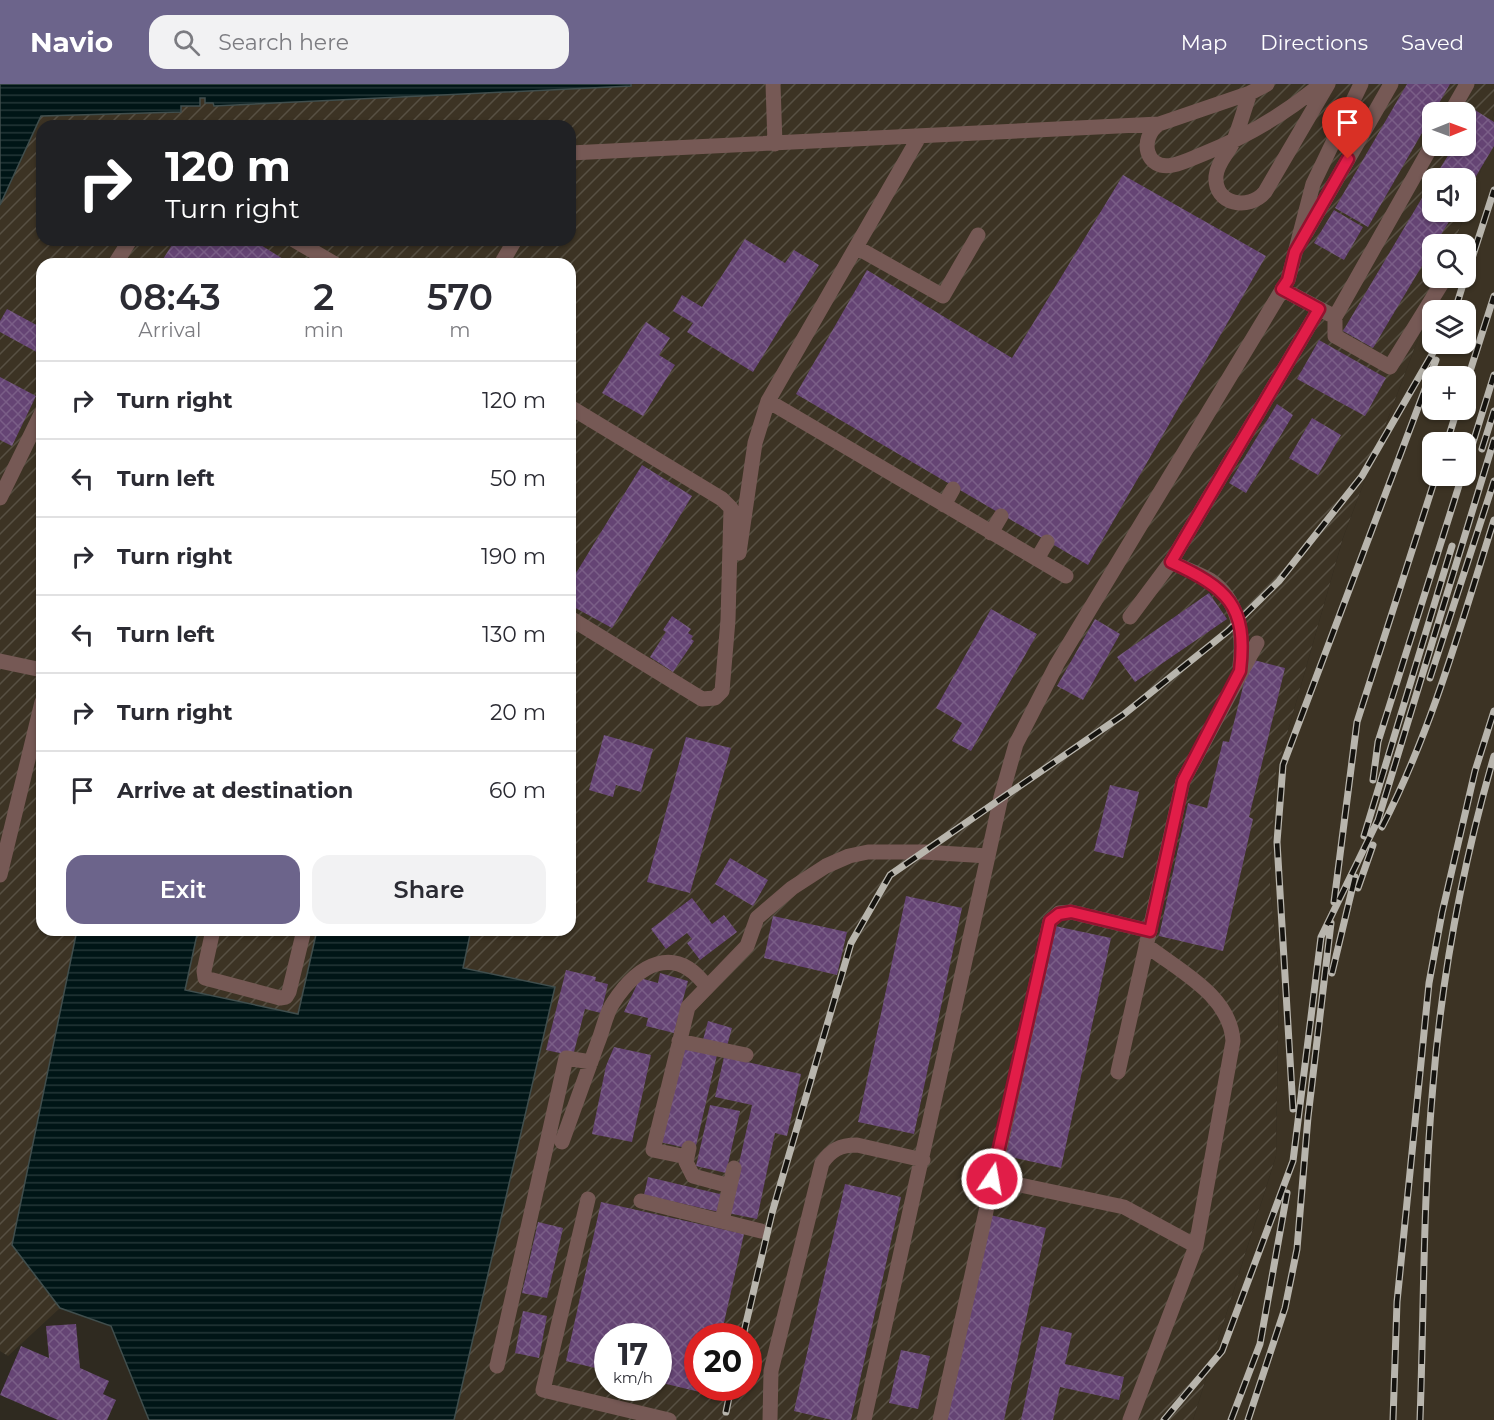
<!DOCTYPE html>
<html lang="en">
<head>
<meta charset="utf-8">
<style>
	:root { --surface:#fff; --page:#f2f2f3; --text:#2b2b33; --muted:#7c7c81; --line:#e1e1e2; --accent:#6c648b }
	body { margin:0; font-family:Montserrat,sans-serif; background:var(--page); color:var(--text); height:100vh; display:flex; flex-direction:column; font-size:22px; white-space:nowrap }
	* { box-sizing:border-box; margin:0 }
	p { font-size:20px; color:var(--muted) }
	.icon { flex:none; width:33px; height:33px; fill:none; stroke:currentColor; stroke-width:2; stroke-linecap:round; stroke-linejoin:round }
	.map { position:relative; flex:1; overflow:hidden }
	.details { position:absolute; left:36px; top:174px; width:540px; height:678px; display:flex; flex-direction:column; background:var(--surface); border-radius:18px; box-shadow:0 2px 4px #0004 }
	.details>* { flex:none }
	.guide { position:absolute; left:36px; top:36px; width:540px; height:126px; border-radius:18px; box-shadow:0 2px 4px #0004; background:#202124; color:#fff; overflow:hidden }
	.needle { width:39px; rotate:89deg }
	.controls { position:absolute; left:1422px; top:18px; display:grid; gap:12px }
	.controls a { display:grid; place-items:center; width:54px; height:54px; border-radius:12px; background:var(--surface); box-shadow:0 2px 4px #0004; font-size:30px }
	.speed { position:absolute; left:594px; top:1239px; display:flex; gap:12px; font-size:30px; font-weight:700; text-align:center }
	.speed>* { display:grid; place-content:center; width:78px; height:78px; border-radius:50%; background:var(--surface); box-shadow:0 2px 4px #0004; line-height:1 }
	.speed small { font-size:15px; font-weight:400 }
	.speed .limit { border:9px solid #d22; background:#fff; color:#111 }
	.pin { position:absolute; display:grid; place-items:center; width:51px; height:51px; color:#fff; margin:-62px -26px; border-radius:50% 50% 50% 0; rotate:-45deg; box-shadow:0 0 6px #0007 }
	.pin .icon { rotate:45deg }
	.me { position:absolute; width:66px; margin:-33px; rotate:12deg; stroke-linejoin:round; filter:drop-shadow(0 0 4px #0008) }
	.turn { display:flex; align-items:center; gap:21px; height:126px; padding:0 30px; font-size:27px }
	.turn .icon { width:78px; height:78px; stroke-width:2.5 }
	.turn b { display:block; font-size:42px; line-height:51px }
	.eta { display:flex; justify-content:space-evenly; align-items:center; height:102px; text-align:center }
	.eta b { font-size:36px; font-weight:600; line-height:42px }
	.primary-button { display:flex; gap:12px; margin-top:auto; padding:12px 30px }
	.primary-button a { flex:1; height:69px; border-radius:18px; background:var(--accent); color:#fff; font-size:24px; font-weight:600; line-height:69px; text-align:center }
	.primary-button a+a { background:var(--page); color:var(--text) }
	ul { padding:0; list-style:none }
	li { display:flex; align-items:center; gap:18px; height:78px; padding:0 30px; border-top:2px solid var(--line) }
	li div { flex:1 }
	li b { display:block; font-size:22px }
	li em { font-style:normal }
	header { display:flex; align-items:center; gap:36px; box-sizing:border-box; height:84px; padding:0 30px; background:var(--accent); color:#fff }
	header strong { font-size:28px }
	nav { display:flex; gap:33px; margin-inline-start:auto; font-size:21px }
	.search { width:420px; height:54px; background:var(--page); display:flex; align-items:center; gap:15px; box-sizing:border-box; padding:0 21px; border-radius:18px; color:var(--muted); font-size:22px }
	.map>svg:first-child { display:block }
</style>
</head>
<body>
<header>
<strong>Navio</strong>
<div class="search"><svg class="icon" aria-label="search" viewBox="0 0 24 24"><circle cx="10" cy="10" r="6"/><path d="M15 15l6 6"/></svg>Search here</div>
<nav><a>Map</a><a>Directions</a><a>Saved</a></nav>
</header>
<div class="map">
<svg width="1494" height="1336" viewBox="0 0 1494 1336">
	<defs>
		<pattern id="industrial-furrows" width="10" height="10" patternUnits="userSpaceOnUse" patternTransform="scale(1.5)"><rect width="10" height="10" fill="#3c3324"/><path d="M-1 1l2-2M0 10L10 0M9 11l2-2" fill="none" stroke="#575043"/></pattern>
		<pattern id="water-rules" width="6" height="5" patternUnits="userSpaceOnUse" patternTransform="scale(1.5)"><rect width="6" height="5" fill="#001516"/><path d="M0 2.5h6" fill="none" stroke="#243637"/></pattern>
		<pattern id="building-cross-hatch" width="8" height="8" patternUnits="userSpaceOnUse" patternTransform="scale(1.5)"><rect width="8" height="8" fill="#654474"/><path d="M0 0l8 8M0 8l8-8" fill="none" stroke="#7a5e87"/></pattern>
	</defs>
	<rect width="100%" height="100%" fill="#2f2a20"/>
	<!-- industrial -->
	<path fill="url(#industrial-furrows)" fill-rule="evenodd" d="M179,0H1494V28L1485,75L1454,160H1432V194H1441L1343,454L1276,689L1270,802L1279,889L1276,1072L1193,1336H454L555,904L463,884L471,846H570V180H42V846H77L12,1161L60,1224L8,1272L0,1267V121L40,32L180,28ZM1432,28H1466V62H1432ZM42,42H570V156H42ZM1432,94H1466V128H1432ZM608,1252H658V1304H608ZM698,1252H748V1304H698Z
		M198,846H317L299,930L185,906Z"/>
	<!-- built -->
	<path fill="#3c3324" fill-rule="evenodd" d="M1494,28V1336H1193L1276,1072L1279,889L1270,802L1276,689L1343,454L1441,194H1466V160H1454L1485,75ZM1432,226H1466V260H1432ZM1432,292H1466V326H1432ZM1432,358H1466V392H1432Z"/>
	<!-- water -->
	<path fill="url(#water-rules)" stroke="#404e4d" stroke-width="1.5" d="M0,0H631V2L214,22L213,19H205V14H200V22H181V28L41,32L0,121Z
		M77,846H198L185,906L298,930L317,846H471L463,884L555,903L454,1336H149L111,1242L60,1224L12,1161Z"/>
	<!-- building -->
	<path fill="url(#building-cross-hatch)" d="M1407,0H1450L1368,143L1335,124Z
		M1475,26L1494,38V62L1466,109V94H1434L1454,62H1466V42Z
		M1123,91L1266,172L1088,481L796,310L867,186L1012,274Z
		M1432,97V128H1455L1435,160H1432V165L1373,264L1343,247Z
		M1334,126L1363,143L1344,176L1314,159Z
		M745,155L785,179L794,166L819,181L753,288L687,248L693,239L673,227L682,211L702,223Z
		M175,156H253L291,180H160Z
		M7,225L42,244V271L0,248V237Z
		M646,238L670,254L659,271L675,281L643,332L602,309Z
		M1319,256L1386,294L1365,332L1297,295Z
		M0,293L36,312L12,362L0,356Z
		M1277,320L1293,331L1246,409L1229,399Z
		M1312,334L1341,351L1318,391L1289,374Z
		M642,381L692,412L612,544L570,521V499Z
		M1209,509L1227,535L1135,598L1117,573Z
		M991,525L1037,550L971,667L952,657L962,639L936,624Z
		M672,532L691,545L688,549L693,552L691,555L694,557L673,588L650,573L666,548L663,546Z
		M1095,535L1120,550L1083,616L1057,602Z
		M1250,575L1285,584L1249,733L1253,735L1223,867L1159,852L1188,719L1207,724L1223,657L1229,658Z
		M604,651L653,665L641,708L616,701L613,713L589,706Z
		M686,653L731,664L690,809L647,798Z
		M1110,701L1139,708L1123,774L1094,767Z
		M730,774L768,796L753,822L715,800Z
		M906,812L962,824L914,1050L858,1038Z
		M692,814L712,840L724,831L737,848L700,876L687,859L692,855L687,849L666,865L651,845Z
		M773,832L847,848L837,891L764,874Z
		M1055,842L1111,854L1061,1084L1006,1072Z
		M566,886L596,893L595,897L608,900L601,929L585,925L573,972L546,966Z
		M660,889L688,897L674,949L646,942L648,934L624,928L640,894L658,899Z
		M708,937L732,944L727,962L703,956Z
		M614,963L651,971L632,1058L592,1050L606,982Z
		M682,963L717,971L695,1066L660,1058Z
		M724,973L801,990L787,1052L775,1049L757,1135L728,1129L752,1021L715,1013Z
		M710,1021L740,1027L726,1089L696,1082Z
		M648,1093L724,1111L719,1128L644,1111Z
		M845,1100L901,1113L851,1336H832L794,1327Z
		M601,1118L744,1150L721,1252H698V1304H709L708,1310L658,1298V1252H608V1287L566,1277Z
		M990,1131L1046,1144L1004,1336H945Z
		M538,1138L563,1144L547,1214L522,1209Z
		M523,1227L547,1232L539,1274L515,1269Z
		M76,1240L80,1284L109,1297L103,1310L116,1316L107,1336H58L0,1311L21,1262L49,1274L46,1242Z
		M1041,1242L1072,1249L1065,1280L1124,1293L1119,1316L1060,1303L1053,1336H1021Z
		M901,1266L930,1272L918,1325L889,1319Z"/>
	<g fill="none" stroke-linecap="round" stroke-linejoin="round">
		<!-- minor -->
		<path stroke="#765955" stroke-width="15" d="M773,0L775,60
			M1250,9C1244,25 1240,43 1233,58C1228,69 1217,79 1216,92C1214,121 1249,127 1265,108L1328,0
			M1451,28L1467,0
			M1159,40C1138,55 1146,87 1173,81C1183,79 1193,74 1203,70C1248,52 1284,31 1321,0
			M570,69L1159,40L1250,9L1267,0
			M1306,149L1391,0
			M294,156L335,180
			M856,163L943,212L978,151
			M115,180L130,156
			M501,180L515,156
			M1282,205L1335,233V252L1390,283L1445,194
			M1335,233L1432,61
			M768,317L1066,492
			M570,323L722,415L731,424L728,536L722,607L715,614L702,615L570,534
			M0,414L42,328
			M944,421L953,405
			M991,449L1001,432
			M739,469L755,359L768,317L919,53
			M1037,475L1047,458
			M1171,478C1183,484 1198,489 1210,496C1238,515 1244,550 1240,581
			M1130,533L1171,478L1319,225
			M0,577L42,586
			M0,791L42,618
			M213,846L204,887L205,894L280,914L286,913L289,908L304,846
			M679,957L746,971
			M1118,988L1183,697L1257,559
			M562,1058C574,1025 586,991 598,958C603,946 606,929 613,919C638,880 675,859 707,903
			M689,1064L686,1078L693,1092L730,1102
			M687,1073L653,1066L688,923L747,862L757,834L792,804L826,782L849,772L868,768H924L988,772
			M992,1095L1124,1123L1196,1162
			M588,1115L543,1306L669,1336
			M641,1117L761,1147
			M722,1137L734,1084
			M497,1282L566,974L591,978
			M770,1336L771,1287L822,1079C831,1066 840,1061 857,1061L923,1076
			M864,1336L1001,713L1016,660L1057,580L1288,196L1313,100L1361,0
			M940,1336L1050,837L1059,829L1071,828L1150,847
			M1130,1336L1196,1162L1233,957C1230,911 1179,887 1146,861"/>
		<!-- rail casing -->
		<g stroke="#b8b5ad" stroke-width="7">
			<path id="rail" d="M1466,193L1494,106
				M1455,226L1465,194
				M1466,300L1494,212
				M1447,358L1457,326
				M1482,365L1494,327
				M1466,381L1494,291
				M1430,594L1494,397
				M1373,696L1378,658L1462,392
				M1382,743C1432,646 1461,540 1494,436
				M1364,752L1452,462
				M1358,804L1373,761
				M1334,818L1357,638L1436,392
				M1332,889L1355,793
				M1293,1025L1277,758L1283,681L1436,276
				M743,1252L772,1129L851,859L890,791L1123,631L1228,547L1279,497L1362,392L1438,260
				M726,1328L731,1304
				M1164,1336L1222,1267L1293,1077L1321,853L1378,736L1494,356
				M1231,1336L1260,1260L1287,1109
				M1248,1336L1285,1224L1297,1165L1308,1033L1331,839
				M1393,1336L1397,1218L1429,899L1442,829L1475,687L1494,627
				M1420,1336C1424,1224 1423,1112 1433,1001C1442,890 1463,779 1494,672"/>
		</g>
		<!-- rail -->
		<use href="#rail" stroke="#15130f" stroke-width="4.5" stroke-dasharray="14" stroke-linecap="butt"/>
	</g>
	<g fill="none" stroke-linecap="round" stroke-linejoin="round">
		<!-- route casing -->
		<g stroke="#92132f" stroke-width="15">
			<path id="route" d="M992,1095L1050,837L1059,830L1071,828L1150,847L1183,697L1240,587C1248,521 1227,504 1171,478L1319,225L1282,205L1288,196L1295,168L1348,75"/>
		</g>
		<!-- route -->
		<use href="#route" stroke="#e11d48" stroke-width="10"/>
	</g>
</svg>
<div class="controls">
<a><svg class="needle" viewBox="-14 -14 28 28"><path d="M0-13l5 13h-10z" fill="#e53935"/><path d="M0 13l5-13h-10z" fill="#7c7c81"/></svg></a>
<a><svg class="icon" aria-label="sound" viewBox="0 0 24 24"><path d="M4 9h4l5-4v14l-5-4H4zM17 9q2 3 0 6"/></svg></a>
<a><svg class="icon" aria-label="search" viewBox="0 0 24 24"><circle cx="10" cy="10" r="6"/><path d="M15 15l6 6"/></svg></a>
<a><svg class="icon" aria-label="layers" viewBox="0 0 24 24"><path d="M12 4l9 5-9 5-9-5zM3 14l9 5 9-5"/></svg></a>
<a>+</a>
<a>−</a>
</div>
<div class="speed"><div>17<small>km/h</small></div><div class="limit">20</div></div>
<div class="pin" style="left:1348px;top:75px;background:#d93025"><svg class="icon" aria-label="arrive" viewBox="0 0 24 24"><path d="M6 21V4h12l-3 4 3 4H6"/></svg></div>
<svg class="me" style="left:992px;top:1095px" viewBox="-20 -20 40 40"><circle r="17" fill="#e11d48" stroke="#fff" stroke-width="3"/><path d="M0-11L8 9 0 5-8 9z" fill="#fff"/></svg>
<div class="guide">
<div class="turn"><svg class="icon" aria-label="right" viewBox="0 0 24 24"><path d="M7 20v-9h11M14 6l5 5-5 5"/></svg><div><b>120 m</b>Turn right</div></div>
</div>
<section class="details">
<div class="eta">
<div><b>08:43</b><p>Arrival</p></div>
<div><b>2</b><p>min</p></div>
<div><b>570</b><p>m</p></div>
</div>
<ul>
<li><svg class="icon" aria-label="right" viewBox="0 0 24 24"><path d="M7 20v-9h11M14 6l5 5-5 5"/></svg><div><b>Turn right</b></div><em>120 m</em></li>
<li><svg class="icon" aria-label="left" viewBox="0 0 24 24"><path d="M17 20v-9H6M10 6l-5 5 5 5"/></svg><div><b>Turn left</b></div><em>50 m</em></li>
<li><svg class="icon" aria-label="right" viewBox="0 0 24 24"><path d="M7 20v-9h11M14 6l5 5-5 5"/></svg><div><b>Turn right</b></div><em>190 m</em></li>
<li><svg class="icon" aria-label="left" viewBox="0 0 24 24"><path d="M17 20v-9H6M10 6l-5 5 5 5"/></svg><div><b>Turn left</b></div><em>130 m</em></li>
<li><svg class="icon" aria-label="right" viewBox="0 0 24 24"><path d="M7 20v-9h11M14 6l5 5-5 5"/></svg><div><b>Turn right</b></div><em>20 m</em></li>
<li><svg class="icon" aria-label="arrive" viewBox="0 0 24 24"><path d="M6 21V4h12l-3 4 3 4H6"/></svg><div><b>Arrive at destination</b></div><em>60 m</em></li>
</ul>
<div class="primary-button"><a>Exit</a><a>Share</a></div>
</section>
</div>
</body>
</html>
